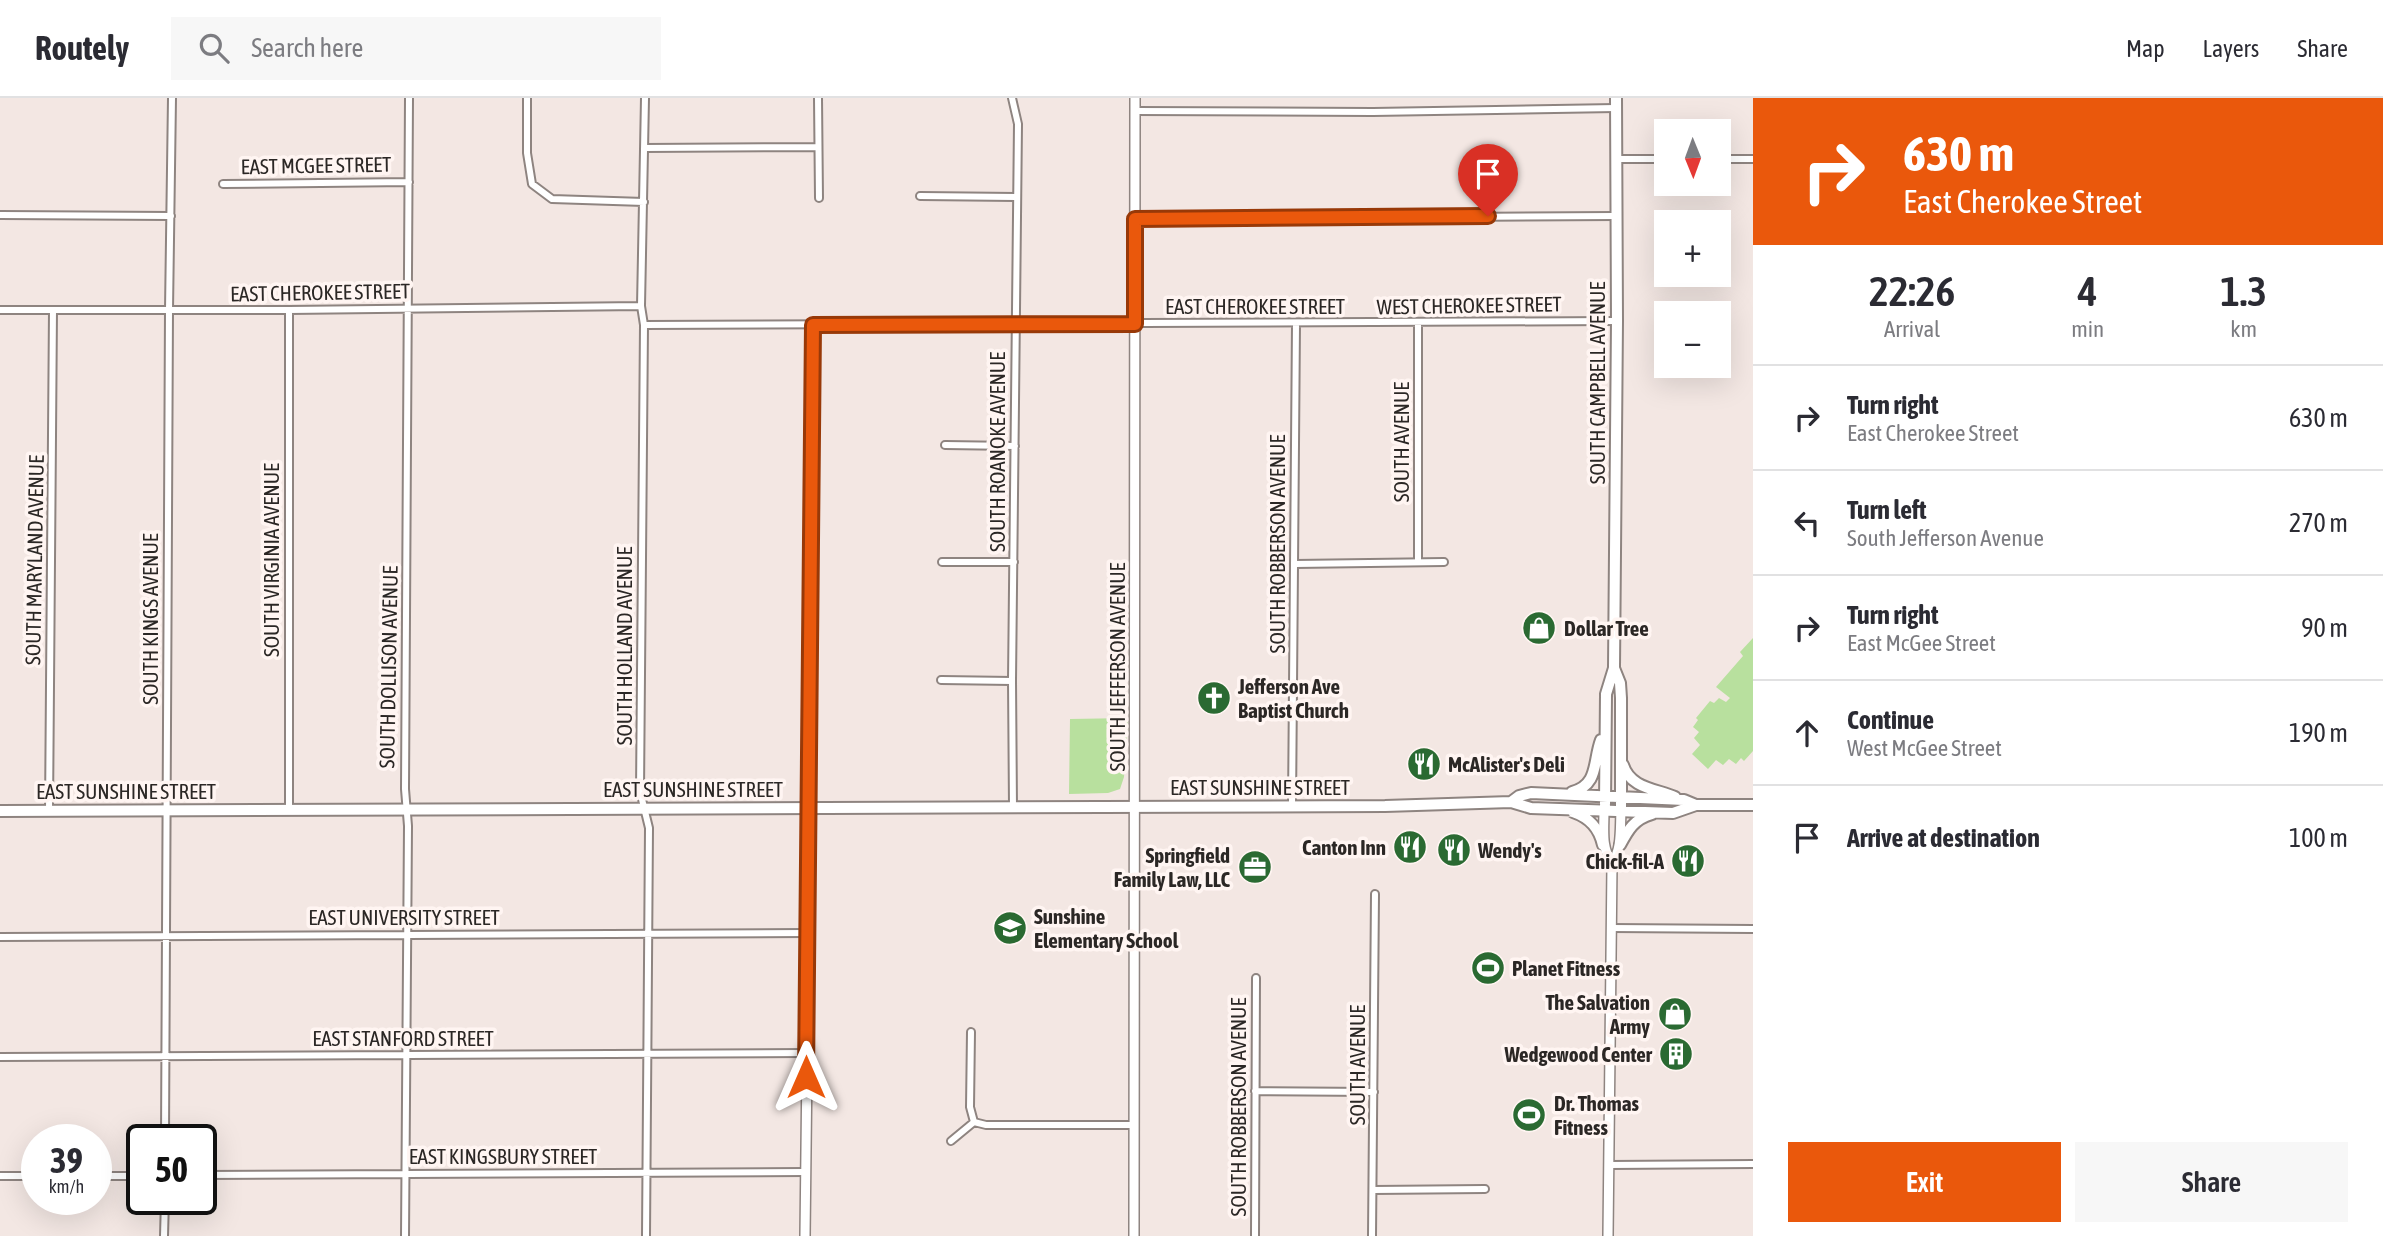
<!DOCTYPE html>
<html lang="en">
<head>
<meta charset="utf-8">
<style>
	:root { --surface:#fff; --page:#f7f7f7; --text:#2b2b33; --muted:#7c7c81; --line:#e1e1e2; --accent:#ea580c }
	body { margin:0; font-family:"Asap Condensed",sans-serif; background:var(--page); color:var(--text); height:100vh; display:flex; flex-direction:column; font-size:26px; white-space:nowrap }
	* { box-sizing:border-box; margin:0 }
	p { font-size:23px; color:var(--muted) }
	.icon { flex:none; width:38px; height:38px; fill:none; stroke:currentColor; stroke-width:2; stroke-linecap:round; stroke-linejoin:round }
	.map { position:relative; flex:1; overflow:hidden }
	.drawer { display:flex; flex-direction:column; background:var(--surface); width:630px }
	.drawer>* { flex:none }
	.guide { background:#ea580c; color:#fff; overflow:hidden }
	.needle { width:46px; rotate:179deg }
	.controls { position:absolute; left:1654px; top:21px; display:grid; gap:14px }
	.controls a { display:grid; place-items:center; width:77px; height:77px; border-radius:0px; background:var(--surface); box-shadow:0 7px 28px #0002; font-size:35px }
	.speed { position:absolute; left:21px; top:1026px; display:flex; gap:14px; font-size:35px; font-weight:700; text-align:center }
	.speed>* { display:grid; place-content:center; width:91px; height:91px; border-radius:50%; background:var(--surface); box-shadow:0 7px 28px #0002; line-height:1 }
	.speed small { font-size:18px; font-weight:400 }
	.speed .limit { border:4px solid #111; border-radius:10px; background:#fff; color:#111 }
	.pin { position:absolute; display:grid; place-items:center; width:60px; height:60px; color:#fff; margin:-72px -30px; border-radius:50% 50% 50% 0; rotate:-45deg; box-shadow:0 0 7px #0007 }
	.pin .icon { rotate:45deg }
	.me { position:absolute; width:77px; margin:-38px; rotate:0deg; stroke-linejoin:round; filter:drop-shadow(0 0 5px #0008) }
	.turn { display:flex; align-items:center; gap:24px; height:147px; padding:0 35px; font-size:32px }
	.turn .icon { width:91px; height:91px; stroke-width:2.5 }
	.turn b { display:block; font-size:49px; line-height:60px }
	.eta { display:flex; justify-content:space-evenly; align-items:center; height:119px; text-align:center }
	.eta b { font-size:42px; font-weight:600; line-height:49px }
	.button { display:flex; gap:14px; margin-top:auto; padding:14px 35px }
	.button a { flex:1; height:80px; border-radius:0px; background:var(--accent); color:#fff; font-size:28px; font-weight:600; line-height:80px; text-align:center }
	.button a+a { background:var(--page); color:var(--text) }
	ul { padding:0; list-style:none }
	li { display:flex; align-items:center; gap:21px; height:105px; padding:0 35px; border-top:2px solid var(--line) }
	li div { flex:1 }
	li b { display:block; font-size:26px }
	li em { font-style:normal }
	header { display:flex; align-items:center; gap:42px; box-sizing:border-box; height:98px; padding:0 35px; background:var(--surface); border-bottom:2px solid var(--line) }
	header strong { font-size:33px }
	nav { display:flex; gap:38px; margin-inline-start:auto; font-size:24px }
	.search { width:490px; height:63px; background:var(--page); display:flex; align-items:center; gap:18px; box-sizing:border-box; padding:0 24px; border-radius:0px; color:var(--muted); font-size:26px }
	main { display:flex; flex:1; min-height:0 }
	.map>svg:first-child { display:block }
</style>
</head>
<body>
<header>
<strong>Routely</strong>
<div class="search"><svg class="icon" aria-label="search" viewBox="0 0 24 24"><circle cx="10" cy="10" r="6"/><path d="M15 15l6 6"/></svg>Search here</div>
<nav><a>Map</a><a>Layers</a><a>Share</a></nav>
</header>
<main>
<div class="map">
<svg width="1753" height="1138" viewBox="0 0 1753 1138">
	<rect width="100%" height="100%" fill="#f3e7e3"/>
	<!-- green -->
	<path fill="#b8e09e" d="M1753,540V653L1744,663L1741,660L1736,666L1729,661L1723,667L1716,662L1708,671L1692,656L1700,647L1694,640L1699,634L1693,629L1698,622L1696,620L1710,603L1714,605L1719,600L1726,604L1730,600L1716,589L1743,558L1740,554Z
		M1128,620L1124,679L1120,691L1108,695L1069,696L1070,621Z"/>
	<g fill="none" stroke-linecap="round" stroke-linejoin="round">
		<!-- street casing -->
		<g stroke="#8e8480" stroke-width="10">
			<path id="street" d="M527,0V55L532,86L552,101L644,104
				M645,0L641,208L644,227L640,693L649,730L646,1138
				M818,0L819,100
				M1012,0L1018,26L1012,583L1013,709
				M1135,13L1373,14L1616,10
				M644,50L818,49
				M1616,61H1666
				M1718,61H1753
				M223,86L409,84
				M920,98L1016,99
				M0,117L171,118
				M1135,121L1616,118
				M0,212H289L641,208
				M644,227L1617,223
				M945,347L1015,348
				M942,464H1014
				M1418,464V225
				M1295,466L1444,464
				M941,582L1012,583
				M1292,708L1296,226
				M810,710L813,227
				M289,711V212
				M49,713L53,212
				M1611,830L1753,831
				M0,839L807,835
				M971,934L970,1009L974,1024
				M0,959L807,955
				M1255,993L1374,994
				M974,1024L986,1027H1135
				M165,1041L169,212L172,0
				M951,1043L974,1024
				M1609,1067L1753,1066
				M201,1077L806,1074
				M0,1078H37
				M96,1078H142
				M1373,1092L1485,1091
				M164,1138L165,1101
				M405,1138L408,728L405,691L409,0
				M1255,1138L1256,880
				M1372,1138L1375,796"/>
		</g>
		<!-- secondary casing -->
		<g stroke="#8e8480" stroke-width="12">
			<path id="secondary" d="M1604,713C1604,732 1601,749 1612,766
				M805,1138L810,710
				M1134,1138L1135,0
				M1608,1138L1612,766C1622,750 1620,732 1621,713"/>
		</g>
		<!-- primary casing -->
		<g stroke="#8e8480" stroke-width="14">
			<path id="primary" d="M1616,0L1617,223L1614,570L1620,585L1621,600V713
				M1623,667C1630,690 1656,691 1675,699
				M1572,694C1599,687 1593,663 1601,642
				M1511,704L1519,698L1531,695L1684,702L1696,707H1753
				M1605,706L1606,596L1614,570
				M0,713L1385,708L1511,704L1531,710L1673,715L1696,707
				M1573,714C1590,720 1599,730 1603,747
				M1620,747C1628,732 1634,721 1652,716"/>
		</g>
		<!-- street -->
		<use href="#street" stroke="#fff" stroke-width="6"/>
		<!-- secondary -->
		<use href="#secondary" stroke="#fff" stroke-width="9"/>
		<!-- primary -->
		<use href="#primary" stroke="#fff" stroke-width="10"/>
	</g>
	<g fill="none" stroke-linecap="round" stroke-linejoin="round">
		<!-- route casing -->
		<g stroke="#983908" stroke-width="18">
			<path id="route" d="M806,979L813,227L1135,226V121L1488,118"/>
		</g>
		<!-- route -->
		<use href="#route" stroke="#ea580c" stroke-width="12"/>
	</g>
	<!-- icons -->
	<defs>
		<g id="shop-disc" transform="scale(1.75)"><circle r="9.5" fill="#2a6a32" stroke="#fff5f2"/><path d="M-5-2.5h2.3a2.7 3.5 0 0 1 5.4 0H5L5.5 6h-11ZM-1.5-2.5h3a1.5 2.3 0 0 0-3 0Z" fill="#fff"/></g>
		<g id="church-disc" transform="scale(1.75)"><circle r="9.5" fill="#2a6a32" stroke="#fff5f2"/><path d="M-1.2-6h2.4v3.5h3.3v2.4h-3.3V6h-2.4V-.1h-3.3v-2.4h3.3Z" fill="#fff"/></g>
		<g id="restaurant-disc" transform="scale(1.75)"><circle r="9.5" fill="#2a6a32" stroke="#fff5f2"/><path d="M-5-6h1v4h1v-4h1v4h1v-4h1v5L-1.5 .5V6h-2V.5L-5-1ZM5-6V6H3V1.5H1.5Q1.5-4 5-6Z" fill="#fff"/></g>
		<g id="office-disc" transform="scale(1.75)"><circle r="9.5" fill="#2a6a32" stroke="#fff5f2"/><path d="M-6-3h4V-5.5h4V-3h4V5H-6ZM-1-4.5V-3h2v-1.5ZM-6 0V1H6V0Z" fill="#fff"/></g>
		<g id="school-disc" transform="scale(1.75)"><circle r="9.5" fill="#2a6a32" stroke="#fff5f2"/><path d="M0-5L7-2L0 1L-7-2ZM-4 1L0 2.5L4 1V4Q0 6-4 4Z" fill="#fff"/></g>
		<g id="stadium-disc" transform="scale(1.75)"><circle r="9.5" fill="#2a6a32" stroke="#fff5f2"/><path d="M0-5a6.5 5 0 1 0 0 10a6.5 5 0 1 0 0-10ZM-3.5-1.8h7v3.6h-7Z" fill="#fff"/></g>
		<g id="building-disc" transform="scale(1.75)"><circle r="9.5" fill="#2a6a32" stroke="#fff5f2"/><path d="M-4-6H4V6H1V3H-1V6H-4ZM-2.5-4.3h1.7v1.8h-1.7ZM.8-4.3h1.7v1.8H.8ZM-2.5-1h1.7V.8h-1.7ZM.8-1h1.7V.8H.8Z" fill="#fff"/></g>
	</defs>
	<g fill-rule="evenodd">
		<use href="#shop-disc" x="1539" y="530"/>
		<use href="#church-disc" x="1214" y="600"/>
		<use href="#restaurant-disc" x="1424" y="666"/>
		<use href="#restaurant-disc" x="1410" y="749"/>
		<use href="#restaurant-disc" x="1454" y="752"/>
		<use href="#restaurant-disc" x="1688" y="763"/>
		<use href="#office-disc" x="1255" y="769"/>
		<use href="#school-disc" x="1010" y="830"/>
		<use href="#stadium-disc" x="1488" y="870"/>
		<use href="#shop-disc" x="1675" y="916"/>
		<use href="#building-disc" x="1676" y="956"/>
		<use href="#stadium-disc" x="1529" y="1017"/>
	</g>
	<g text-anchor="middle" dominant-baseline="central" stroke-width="7" stroke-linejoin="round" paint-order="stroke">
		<!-- street labels -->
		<g font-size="21" fill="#2b2725" stroke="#fff5f2">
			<text transform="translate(316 67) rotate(-1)">EAST MCGEE STREET</text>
			<text transform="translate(320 194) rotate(-1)">EAST CHEROKEE STREET</text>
			<text transform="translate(1469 207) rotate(-1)">WEST CHEROKEE STREET</text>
			<text x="1255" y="208">EAST CHEROKEE STREET</text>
			<text transform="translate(1597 285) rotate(-90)">SOUTH CAMPBELL AVENUE</text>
			<text transform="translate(1401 344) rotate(-90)">SOUTH AVENUE</text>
			<text transform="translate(997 354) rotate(-90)">SOUTH ROANOKE AVENUE</text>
			<text transform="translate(1277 446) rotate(-90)">SOUTH ROBBERSON AVENUE</text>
			<text transform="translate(34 462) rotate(-89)">SOUTH MARYLAND AVENUE</text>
			<text transform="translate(271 462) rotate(-90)">SOUTH VIRGINIA AVENUE</text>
			<text transform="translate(150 521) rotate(-90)">SOUTH KINGS AVENUE</text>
			<text transform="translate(624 548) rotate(-90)">SOUTH HOLLAND AVENUE</text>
			<text transform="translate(388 569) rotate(-89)">SOUTH DOLLISON AVENUE</text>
			<text transform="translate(1117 569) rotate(-90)">SOUTH JEFFERSON AVENUE</text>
			<text x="1260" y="689">EAST SUNSHINE STREET</text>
			<text x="693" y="691">EAST SUNSHINE STREET</text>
			<text x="126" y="693">EAST SUNSHINE STREET</text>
			<text x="404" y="819">EAST UNIVERSITY STREET</text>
			<text x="403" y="940">EAST STANFORD STREET</text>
			<text transform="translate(1357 967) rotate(-90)">SOUTH AVENUE</text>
			<text transform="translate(1238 1009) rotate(-90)">SOUTH ROBBERSON AVENUE</text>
			<text x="503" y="1058">EAST KINGSBURY STREET</text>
		</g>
		<!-- poi labels -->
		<g font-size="21" font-weight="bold" fill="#2b2725" stroke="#fff5f2" text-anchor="start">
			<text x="1564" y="530">Dollar Tree</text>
			<text x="1238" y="588">Jefferson Ave<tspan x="1238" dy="24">Baptist Church</tspan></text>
			<text x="1448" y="666">McAlister's Deli</text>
			<text x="1386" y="749" text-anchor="end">Canton Inn</text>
			<text x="1478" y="752">Wendy's</text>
			<text x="1230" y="757" text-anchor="end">Springfield<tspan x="1230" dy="24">Family Law, LLC</tspan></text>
			<text x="1664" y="763" text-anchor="end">Chick-fil-A</text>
			<text x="1034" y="818">Sunshine<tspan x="1034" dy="24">Elementary School</tspan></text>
			<text x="1512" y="870">Planet Fitness</text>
			<text x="1650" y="904" text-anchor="end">The Salvation<tspan x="1650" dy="24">Army</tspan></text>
			<text x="1652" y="956" text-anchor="end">Wedgewood Center</text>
			<text x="1554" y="1005">Dr. Thomas<tspan x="1554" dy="24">Fitness</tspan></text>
		</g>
	</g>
</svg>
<div class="controls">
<a><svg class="needle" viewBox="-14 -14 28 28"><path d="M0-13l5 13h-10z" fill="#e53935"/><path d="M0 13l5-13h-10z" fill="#7c7c81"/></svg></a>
<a>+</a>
<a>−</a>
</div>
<div class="speed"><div>39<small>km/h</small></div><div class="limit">50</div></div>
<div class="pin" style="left:1488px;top:118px;background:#d93025"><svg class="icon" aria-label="arrive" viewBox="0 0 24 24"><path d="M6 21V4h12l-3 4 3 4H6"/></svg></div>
<svg class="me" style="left:806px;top:979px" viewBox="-20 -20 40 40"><path d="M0-17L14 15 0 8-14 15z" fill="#ea580c" stroke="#fff" stroke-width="4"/></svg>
</div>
<section class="drawer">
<div class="guide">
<div class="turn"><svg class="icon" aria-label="right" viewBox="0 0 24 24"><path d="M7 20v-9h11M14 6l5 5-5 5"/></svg><div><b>630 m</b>East Cherokee Street</div></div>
</div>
<div class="eta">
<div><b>22:26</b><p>Arrival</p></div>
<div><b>4</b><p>min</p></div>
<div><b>1.3</b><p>km</p></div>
</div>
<ul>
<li><svg class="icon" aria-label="right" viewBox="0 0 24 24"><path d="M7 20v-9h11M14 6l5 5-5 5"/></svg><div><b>Turn right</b><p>East Cherokee Street</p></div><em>630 m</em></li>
<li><svg class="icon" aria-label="left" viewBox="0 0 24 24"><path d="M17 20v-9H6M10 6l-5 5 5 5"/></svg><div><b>Turn left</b><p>South Jefferson Avenue</p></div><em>270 m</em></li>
<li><svg class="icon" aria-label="right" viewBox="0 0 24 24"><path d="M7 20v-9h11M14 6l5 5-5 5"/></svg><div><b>Turn right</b><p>East McGee Street</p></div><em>90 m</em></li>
<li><svg class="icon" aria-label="ahead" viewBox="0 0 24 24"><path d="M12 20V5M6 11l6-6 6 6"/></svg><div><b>Continue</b><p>West McGee Street</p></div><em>190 m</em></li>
<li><svg class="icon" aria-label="arrive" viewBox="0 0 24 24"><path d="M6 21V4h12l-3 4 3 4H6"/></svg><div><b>Arrive at destination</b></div><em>100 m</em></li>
</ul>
<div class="button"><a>Exit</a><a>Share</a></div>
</section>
</main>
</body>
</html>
